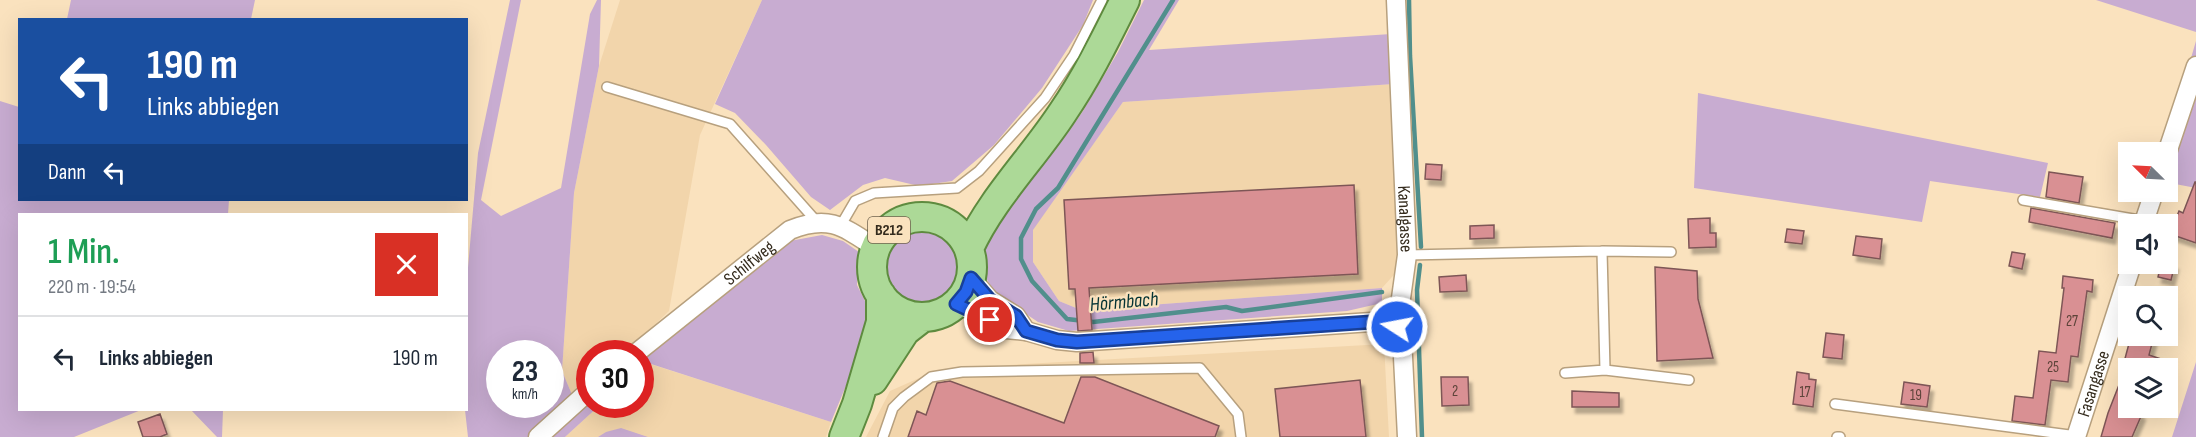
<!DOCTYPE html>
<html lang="de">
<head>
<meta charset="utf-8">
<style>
	:root { --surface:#fff; --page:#f2f2f3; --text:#1f2937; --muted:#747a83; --line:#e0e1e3 }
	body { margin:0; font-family:"Sofia Sans Condensed",sans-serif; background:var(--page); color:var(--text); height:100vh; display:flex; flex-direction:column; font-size:22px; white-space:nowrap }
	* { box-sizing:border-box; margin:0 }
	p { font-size:20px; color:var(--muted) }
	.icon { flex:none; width:33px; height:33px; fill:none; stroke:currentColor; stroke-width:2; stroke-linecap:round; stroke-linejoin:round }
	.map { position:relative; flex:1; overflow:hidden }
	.details { position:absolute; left:18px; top:213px; width:450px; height:198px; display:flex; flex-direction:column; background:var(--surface); border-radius:0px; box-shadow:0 6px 24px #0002 }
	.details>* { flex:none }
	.guide { position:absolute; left:18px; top:18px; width:450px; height:183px; border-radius:0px; box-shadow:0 6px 24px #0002; background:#1a4fa0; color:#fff; overflow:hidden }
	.needle { width:39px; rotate:294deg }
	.buttons { position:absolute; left:2118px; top:142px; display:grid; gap:12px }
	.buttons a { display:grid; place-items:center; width:60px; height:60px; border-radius:0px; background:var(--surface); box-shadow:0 6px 24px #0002; font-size:30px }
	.speed { position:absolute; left:486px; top:340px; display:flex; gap:12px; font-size:30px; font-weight:700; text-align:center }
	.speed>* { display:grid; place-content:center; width:78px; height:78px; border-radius:50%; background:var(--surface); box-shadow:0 6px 24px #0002; line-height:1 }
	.speed small { font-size:15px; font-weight:400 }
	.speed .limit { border:9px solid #d22; background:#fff; color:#111 }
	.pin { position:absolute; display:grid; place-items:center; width:51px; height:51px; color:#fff; margin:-26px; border:3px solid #fff; border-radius:50%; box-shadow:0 2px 6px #0007 }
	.me { position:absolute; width:66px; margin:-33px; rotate:281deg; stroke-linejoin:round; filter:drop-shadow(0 0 4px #0008) }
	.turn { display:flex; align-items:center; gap:21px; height:126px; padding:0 30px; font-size:27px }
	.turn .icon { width:78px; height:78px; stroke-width:2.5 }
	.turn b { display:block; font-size:42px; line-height:51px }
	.then { display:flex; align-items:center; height:57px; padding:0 30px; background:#0003; gap:12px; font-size:22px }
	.round { display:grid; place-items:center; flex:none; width:63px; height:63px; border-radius:0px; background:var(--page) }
	.headline { display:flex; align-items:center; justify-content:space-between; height:102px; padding:0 30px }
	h1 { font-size:36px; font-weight:600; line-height:45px; color:#1e9e55 }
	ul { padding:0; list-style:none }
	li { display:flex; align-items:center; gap:18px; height:84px; padding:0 30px; border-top:2px solid var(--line) }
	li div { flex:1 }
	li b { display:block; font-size:22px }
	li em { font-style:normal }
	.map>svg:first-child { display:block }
</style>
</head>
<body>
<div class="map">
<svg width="2196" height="437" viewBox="0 0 2196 437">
	<defs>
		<filter id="shadow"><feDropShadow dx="3.5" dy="6" stdDeviation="1.5" flood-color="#0004"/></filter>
	</defs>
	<rect width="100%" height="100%" fill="#fae2be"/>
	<!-- built -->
	<path fill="#f2d5ab" d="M620,0H762L700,135L669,311L624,354H590L589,383L573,397L562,371L574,193L599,66Z
		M1394,84L1401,267L1382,288L1081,310L1059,301L1033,262V229L1123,102Z
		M1384,344L1389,437H866L890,391L926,375L1009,365Z
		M647,363L831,422L826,437H565L600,405H640L641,369Z"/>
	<!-- green -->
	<path fill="#c8acd1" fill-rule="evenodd" d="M71,0H255L251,19H67Z
		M510,0H521L481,200L501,216L561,188L590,14L597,0H601L599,66L574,193L562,371L573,397L531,437H468L465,410H466L467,279L478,153ZM500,354H550V405H500Z
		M762,0H1093L1083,25L1042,88L994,145L952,181L919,186L885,178L863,185L830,210L811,197L766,145L735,113L715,104Z
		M1144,0H1179L1149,50L1391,34L1394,84L1123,102L1033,230V262L1059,301L1081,310L1382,288V303L1347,311L1069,331L1038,322L995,293L986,278L984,246L992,221L1064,138L1083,111L1118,52Z
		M2096,0H2196V32Z
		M2196,41V188L2170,183L2174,169L2168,167V153H2163Z
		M1698,93L2048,163L2040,197L1930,181L1922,222L1694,188Z
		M0,101L19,107L20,200H229L228,214H20V410H141L74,437H0Z
		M883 268a39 39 0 1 1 78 0a39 39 0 1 1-78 0Z
		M822,235L843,241L859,252L857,285L870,311L869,330L831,422L648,363L641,369L640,356L779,243Z
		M2196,362V437H2172Z
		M589,402L590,405H600L565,437H551Z
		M191,410H223L222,437H217Z
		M621,428L648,437H598L606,432Z"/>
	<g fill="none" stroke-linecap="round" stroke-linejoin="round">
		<!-- stream -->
		<path stroke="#518f8c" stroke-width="4.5" d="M1173,0L1058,188L1036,209L1021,238V259L1032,281L1067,319L1093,322L1226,307L1242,311L1382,292
			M1409,0L1410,56L1421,247
			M1420,265L1417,290L1422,437"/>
	</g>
	<!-- building -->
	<path fill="#d99093" stroke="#7e5657" stroke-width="1.5" filter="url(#shadow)" d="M1426,164L1442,165L1441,180L1425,179Z
		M2049,172L2083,177L2079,203L2046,197Z
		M2195,182H2196V243L2170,234L2179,211L2183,213Z
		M1354,185L1358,274L1089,288L1092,330L1078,331L1075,289H1069L1064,200Z
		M2031,208L2115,223L2112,238L2029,222Z
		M1710,218V233H1716V247L1689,248L1688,219Z
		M1494,225V238L1470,239V226Z
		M1787,229L1804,231L1802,244L1785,242Z
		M1856,236L1882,239L1880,259L1853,255Z
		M2012,252L2025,254L2022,269L2009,266Z
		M2161,264H2175L2171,280L2158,277Z
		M1655,267L1697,271L1698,299L1713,358L1657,361Z
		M1466,275L1467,291L1440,292L1439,277Z
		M2063,276L2093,280L2092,292L2087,291L2078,357L2071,356L2068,382L2051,380L2045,425L2012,421L2015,396L2033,398L2039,351L2056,353L2064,288H2062Z
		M1826,333L1844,335L1842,359L1823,357Z
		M2131,336H2154L2149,355L2161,359L2157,369L2128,368V408H2141L2139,413L2142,414L2132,437H2101L2108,413L2126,367L2123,366Z
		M1093,352L1094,363H1080V353Z
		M1797,372L1809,374V379L1816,380L1813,407L1793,404Z
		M1081,377H1095L1219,426L1215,437H908L917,411L926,415L937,383L950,381L1064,423Z
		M1441,377H1468L1469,405L1442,406Z
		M1360,380L1366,437H1280L1275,389Z
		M1904,382L1930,386L1927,407L1901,404Z
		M1572,391L1619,393V407H1572Z
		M160,414L167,434L160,437H143L138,422Z"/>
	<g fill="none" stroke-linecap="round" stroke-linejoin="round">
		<!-- lane casing -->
		<g stroke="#b7a07e" stroke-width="12">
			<path id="lane" d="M607,87L730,124L817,222
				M2023,200L2145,221
				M841,225L855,201L874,193L957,188L979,171L1045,98L1074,55L1102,0
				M1602,251L1605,370L1689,380
				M1407,255L1602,251L1671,252
				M1565,373L1605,370
				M1835,404L2077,436
				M883,437L893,408L904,397L931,377L962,372L1200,368L1238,414L1241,437
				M1837,437H1840"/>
		</g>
		<!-- street casing -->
		<g stroke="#b7a07e" stroke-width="21">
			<g id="street">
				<path id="s1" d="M1396,0L1407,255L1397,327L1402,337L1407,437"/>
				<path d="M2167,153L2196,66"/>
				<path d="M2143,225L2154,192"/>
				<path d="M971,278L990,300L1016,316L1026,331"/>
				<path d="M956,304L974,311L1006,329L1026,331L1057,340L1077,342L1386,321L1397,327"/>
				<path id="s2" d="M635,354L790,230C829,214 844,227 876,248"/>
				<path d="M538,437L590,390"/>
				<path id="s3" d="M2076,437L2132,264"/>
			</g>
		</g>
		<!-- primary casing -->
		<g stroke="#5e8b3f" stroke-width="32">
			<path id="primary" d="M872 267a50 50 0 1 1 100 0a50 50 0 1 1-100 0Z
				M969,248C992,198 1033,158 1063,112C1087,77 1106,38 1125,0
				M873,380L905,331L923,317
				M844,437L857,404L881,322V295"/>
		</g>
		<!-- lane -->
		<use href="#lane" stroke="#fff" stroke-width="9"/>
		<!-- street -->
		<use href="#street" stroke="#fff" stroke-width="18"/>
		<!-- primary -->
		<use href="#primary" stroke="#acd997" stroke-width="28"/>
	</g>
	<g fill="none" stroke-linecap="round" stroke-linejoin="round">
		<!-- route casing -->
		<g stroke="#184099" stroke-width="15">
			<path id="route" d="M990,320L956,304L966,292L971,278L990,300L1016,316L1026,331L1057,340L1077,342L1386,321L1397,327"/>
		</g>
		<!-- route -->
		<use href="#route" stroke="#2563eb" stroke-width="10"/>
	</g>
	<g text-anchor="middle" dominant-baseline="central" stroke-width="4.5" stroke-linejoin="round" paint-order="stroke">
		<!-- number labels -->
		<g font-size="15" fill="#5d443a">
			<text x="2072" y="321">27</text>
			<text x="2053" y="367">25</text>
			<text x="1455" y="391">2</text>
			<text x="1805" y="392">17</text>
			<text x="1916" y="395">19</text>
		</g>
		<!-- shield labels -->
		<rect fill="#fae2be" stroke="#6f624d" stroke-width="1.5" x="868" y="217" width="42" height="26" rx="4.5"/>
		<g font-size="16" font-weight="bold" fill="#342b1d">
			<text x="889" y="230">B212</text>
		</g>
		<!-- street labels -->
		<g font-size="18" fill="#342b1d" stroke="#fae2be">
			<text stroke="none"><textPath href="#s1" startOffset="219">Kanalgasse</textPath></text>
			<text stroke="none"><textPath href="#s2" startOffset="146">Schilfweg</textPath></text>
			<text stroke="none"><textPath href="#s3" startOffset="56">Fasangasse</textPath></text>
		</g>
		<!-- water labels -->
		<g font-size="20" font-style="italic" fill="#043334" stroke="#fae2be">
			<text transform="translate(1124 302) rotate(-5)">Hörmbach</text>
		</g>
	</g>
</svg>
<div class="buttons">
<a><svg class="needle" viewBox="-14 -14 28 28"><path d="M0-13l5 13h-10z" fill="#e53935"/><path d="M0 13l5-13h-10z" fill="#747a83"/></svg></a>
<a><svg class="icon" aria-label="sound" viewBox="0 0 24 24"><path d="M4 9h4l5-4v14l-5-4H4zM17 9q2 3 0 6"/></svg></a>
<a><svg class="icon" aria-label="search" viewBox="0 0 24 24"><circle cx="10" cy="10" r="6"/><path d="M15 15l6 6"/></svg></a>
<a><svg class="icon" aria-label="layers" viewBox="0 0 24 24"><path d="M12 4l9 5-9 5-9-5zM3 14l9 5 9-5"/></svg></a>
</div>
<div class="speed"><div>23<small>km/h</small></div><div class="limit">30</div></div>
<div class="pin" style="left:990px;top:320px;background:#d93025"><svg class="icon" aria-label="arrive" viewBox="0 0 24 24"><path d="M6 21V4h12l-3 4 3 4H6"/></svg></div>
<svg class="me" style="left:1397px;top:327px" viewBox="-20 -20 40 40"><circle r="17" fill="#2563eb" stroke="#fff" stroke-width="3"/><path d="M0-11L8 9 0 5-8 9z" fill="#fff"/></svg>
<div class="guide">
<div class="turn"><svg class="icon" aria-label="left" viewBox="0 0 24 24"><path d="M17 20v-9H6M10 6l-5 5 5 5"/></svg><div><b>190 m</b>Links abbiegen</div></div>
<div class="then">Dann<svg class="icon" aria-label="left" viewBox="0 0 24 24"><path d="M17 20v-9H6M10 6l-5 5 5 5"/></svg></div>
</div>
<section class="details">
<div class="headline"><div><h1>1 Min.</h1><p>220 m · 19:54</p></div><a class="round" style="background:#d93025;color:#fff"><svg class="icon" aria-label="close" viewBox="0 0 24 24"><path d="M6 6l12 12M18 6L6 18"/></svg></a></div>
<ul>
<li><svg class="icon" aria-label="left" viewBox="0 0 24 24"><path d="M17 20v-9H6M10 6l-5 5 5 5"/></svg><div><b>Links abbiegen</b></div><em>190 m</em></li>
</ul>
</section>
</div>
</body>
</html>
